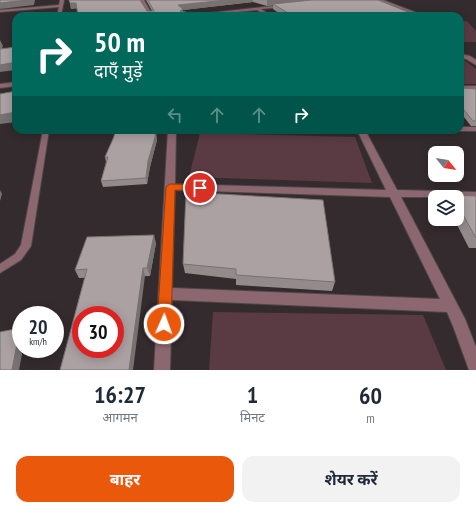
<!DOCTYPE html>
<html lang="hi">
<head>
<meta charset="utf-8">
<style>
	:root { --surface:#fff; --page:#f2f2f3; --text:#1f2937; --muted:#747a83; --accent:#ea580c }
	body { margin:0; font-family:"PT Sans Narrow","Noto Sans Devanagari",sans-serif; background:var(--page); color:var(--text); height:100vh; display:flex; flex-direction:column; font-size:15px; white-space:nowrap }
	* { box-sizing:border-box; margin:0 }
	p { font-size:13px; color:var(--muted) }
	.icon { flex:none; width:22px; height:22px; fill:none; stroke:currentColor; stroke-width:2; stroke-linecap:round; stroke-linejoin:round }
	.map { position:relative; height:370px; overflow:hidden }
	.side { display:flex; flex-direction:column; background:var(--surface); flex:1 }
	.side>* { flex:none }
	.banner { position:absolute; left:12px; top:12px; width:452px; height:122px; border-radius:12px; box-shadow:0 2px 10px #0003; background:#00695c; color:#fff; overflow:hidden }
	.needle { width:26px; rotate:120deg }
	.fabs { position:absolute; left:428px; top:146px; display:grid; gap:8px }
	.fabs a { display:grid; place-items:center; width:36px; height:36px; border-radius:8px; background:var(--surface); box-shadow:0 2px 10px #0003; font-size:20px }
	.speed { position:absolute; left:12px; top:306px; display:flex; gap:8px; font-size:20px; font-weight:700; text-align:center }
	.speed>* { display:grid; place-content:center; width:52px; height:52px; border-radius:50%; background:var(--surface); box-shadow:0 2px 10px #0003; line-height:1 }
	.speed small { font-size:10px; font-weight:400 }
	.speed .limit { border:6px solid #d22; background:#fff; color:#111 }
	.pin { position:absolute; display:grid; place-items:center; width:34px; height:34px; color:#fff; margin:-17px; border:2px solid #fff; border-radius:50%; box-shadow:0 1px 4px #0007 }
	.me { position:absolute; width:44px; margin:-22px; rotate:2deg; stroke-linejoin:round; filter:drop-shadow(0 0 3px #0008) }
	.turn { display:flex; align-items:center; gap:14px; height:84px; padding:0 16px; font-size:18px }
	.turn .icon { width:52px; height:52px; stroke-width:2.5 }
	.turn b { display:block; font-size:28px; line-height:34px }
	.lanes { display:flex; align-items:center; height:38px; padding:0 16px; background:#0003; justify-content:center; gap:20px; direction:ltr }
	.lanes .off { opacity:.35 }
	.eta { display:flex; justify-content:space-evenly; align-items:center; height:68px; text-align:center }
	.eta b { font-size:24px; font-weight:700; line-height:28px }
	.button { display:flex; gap:8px; margin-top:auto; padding:8px 16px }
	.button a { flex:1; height:46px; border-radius:12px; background:var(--accent); color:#fff; font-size:16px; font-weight:700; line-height:46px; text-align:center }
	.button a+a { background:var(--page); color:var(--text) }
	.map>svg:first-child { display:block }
</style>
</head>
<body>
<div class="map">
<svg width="476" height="370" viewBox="0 0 476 370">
	<rect width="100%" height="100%" fill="#332b2d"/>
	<!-- green -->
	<path fill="#5b3b43" d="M467,21L476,31V42H460V22Z
		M460,57L476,69V84H460Z
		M200,133L355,137L372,183L189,177Z
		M213,312L423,315L446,370H209Z"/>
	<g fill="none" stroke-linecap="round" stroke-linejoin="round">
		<!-- lane casing -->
		<g stroke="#4e4648" stroke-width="2">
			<path id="lane" d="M60,0H64L61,16H57L59,7L0,12V10L59,5Z
				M140,0H144L153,16H149Z
				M378,0H383L425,16H420Z
				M282,5L283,7L261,9L271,16H267L257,10L195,16H182Z
				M43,130H49L31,246L21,260L0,273V264L15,254L21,245Z"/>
		</g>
		<!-- street casing -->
		<g stroke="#4e4648" stroke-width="2">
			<path id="street" d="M460,54L470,56L476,60V65L466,59L460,58Z
				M16,82V86L0,88V84Z
				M460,86H476V90H460Z
				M460,127H476V131H457L460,130Z
				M168,130H176L175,184L386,190L357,130H365L397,190L476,192V200L457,199V197H401L465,319L476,347V370H469L453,326L447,312L172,300L170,370H154ZM175,190L390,197L440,299L172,288Z"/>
		</g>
		<!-- lane -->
		<use href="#lane" fill="#8c6770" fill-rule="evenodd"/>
		<!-- street -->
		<use href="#street" fill="#8c6770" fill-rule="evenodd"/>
	</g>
	<!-- wall -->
	<path fill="#938a8c" d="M146,0H378L413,14V16H283L273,9V5L267,6L253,2L183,10V12L190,16L77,8L71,9L70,3L147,11H152Z
		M460,86L462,88L476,89V126H471L460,112Z
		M157,130L156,134L157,140L150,167L147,184L103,187L101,181L106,162L105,157L113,139Z
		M186,192L335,282L332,291L236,285V279L185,273L183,264Z
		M452,195L476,196V248H469L454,219H457V197H451Z
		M156,243L150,276L79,278L75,270Z"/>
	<!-- shaded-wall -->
	<path fill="#787172" d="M27,0H35L34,5L0,9V3Z
		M226,0H253V2L183,10V14L182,16L178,5Z
		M267,0H332L273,4V5L267,6Z
		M70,3H76L78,8L71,9Z
		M413,14V16H397Z
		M0,40L3,46L0,53Z
		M16,62V70L0,72V65Z
		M16,112V122L0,124V115Z
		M155,130H157L156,134L157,140L150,167L147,184L146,178L148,161Z
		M0,190L2,194L0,201Z
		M154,235L156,243L150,276L147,268Z
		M143,268L145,276L133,370H129Z
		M20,328L21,329V349H23L19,370H12Z"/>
	<!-- building -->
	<path fill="#aba1a3" stroke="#787172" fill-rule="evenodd" d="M0,0H27L0,3Z
		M69,0H140L147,11H154L148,0H226L178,5L183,9L180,11L186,12L190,16H78L76,3H70Z
		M312,0H378L413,14L397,16H332V15L330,16H293L273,4Z
		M16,47V62L0,65V49Z
		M460,86L462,88L476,89V121H473L460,105Z
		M16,91V112L0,115V94Z
		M116,130H155L154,134H156L148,161L146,178L101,181L108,157H105L113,139Z
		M186,192L323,200L335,282L236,275V269L183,264Z
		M452,195L476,196V238L457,204V197H453Z
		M154,235L147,268H143L129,370H60L87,269L75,270L87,237ZM81,315H115V349H81Z
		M20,328L12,370H0V332Z"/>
	<!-- route -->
	<path fill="#ea580c" stroke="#983908" d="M170,184L200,185L205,188L200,191L175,190L171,324L169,329L164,331L159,329L157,324L166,187Z"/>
</svg>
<div class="fabs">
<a><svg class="needle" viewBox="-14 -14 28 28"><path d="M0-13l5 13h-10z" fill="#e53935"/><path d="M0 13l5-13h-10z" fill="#747a83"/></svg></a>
<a><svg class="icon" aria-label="layers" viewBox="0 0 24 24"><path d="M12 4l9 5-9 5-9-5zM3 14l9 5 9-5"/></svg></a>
</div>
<div class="speed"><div>20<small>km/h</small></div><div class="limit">30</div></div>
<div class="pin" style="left:200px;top:188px;background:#d93025"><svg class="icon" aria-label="arrive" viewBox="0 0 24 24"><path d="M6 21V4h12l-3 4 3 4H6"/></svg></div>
<svg class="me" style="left:164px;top:324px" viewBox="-20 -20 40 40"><circle r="17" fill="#ea580c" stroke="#fff" stroke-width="3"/><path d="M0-11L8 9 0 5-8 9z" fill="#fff"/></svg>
<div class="banner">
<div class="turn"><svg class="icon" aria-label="right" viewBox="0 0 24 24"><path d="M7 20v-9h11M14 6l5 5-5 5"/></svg><div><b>50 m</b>दाएँ मुड़ें</div></div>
<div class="lanes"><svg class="icon off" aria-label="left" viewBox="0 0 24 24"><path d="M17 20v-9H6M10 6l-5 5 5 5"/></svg><svg class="icon off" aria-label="ahead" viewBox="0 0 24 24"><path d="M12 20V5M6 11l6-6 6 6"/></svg><svg class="icon off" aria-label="ahead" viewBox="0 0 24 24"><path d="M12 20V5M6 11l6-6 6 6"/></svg><svg class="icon" aria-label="right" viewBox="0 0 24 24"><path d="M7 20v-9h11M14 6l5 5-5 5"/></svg></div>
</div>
</div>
<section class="side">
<div class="eta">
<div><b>16:27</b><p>आगमन</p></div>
<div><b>1</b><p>मिनट</p></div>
<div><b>60</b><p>m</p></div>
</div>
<div class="button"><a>बाहर</a><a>शेयर करें</a></div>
</section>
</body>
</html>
